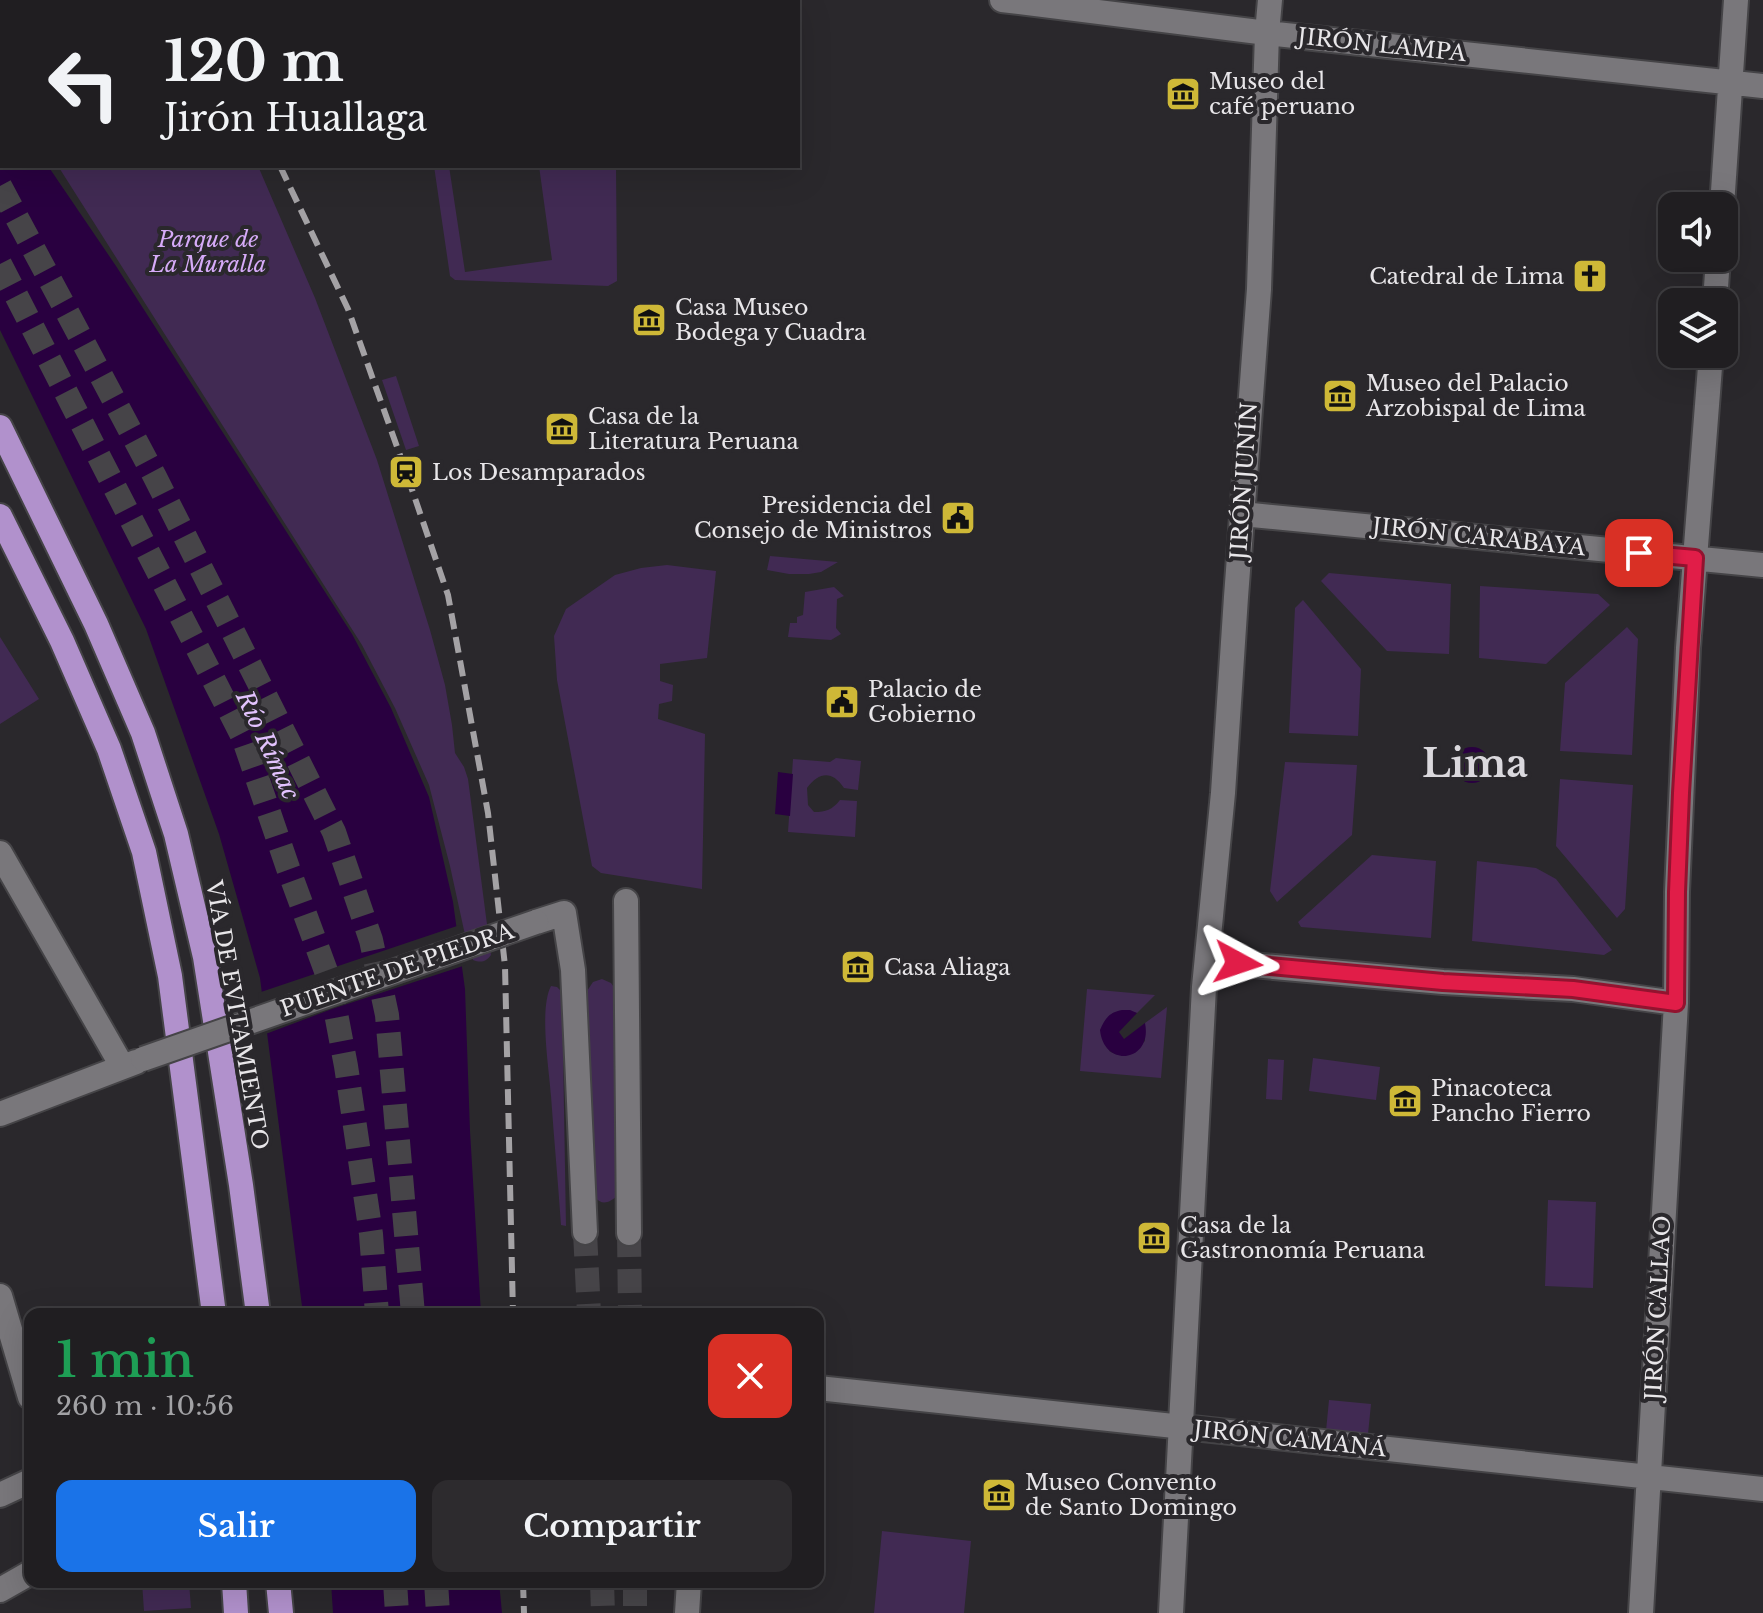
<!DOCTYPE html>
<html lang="es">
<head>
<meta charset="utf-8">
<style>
	:root { --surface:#201e21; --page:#2d2b2e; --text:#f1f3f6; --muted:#a2a2a5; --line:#3d3c3f; --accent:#1a73e8 }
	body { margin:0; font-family:"Libre Baskerville",serif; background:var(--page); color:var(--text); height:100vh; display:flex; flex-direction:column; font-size:30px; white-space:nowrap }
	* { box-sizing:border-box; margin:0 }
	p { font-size:26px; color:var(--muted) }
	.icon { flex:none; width:44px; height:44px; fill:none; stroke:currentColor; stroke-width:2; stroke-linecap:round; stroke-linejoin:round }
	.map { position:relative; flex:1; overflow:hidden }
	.drawer { position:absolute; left:24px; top:1308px; width:800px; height:280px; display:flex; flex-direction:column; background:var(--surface); border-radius:16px; box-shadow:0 8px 32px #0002,0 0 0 2px var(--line) }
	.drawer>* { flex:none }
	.guide { position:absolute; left:0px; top:0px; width:800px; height:168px; box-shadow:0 8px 32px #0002,0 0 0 2px var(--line); background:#201e21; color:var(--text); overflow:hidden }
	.controls { position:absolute; left:1658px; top:192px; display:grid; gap:16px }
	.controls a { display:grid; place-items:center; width:80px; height:80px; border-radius:16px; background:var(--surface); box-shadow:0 8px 32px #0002,0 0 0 2px var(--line); font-size:40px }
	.pin { position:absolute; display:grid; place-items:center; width:68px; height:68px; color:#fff; margin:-34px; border-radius:16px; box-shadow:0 4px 12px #0006 }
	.me { position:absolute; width:88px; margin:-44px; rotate:95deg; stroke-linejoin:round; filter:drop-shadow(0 0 6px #0008) }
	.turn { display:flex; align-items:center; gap:28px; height:168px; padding:0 32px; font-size:36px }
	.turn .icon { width:104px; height:104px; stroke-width:2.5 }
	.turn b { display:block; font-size:56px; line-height:68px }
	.round { display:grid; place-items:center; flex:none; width:84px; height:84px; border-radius:16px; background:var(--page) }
	.summary { display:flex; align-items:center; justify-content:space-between; height:136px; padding:0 32px }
	h1 { font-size:48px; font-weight:600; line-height:60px; color:#1e9e55 }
	.action { display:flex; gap:16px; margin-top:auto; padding:16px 32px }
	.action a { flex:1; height:92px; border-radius:16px; background:var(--accent); color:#fff; font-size:32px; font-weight:600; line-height:92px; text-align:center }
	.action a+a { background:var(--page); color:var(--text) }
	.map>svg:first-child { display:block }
</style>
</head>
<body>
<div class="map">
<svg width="1763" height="1613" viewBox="0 0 1763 1613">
	<rect width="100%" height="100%" fill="#2a282c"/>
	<!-- green -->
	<path fill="#412a53" d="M0,0H171L172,2H2V78L0,75Z
		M58,166H258L315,298L377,460L430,630L445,685L452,725L455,753L464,767L468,779L491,955C486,962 481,963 473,960L467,944L450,866L429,785L395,708L362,645Z
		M434,166H449L465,272L552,260L539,166H616L617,281L608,286L455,280L450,276Z
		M396,376L419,446L406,450L382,380Z
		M770,556L838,562L821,572L809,574H789L767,570Z
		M667,565L716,571L707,658L660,664V681L673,685L672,701L659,704L658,719L705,734L702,889L601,873L592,866L557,680L554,636L566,609L615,575L641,568Z
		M1329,573L1451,584L1449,654L1387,651L1321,581Z
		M1480,586L1598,594L1610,605L1546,664L1479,658Z
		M834,587L844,596L837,599L836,628L841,634L831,640L788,637L790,623H797V617L803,615L805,592Z
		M1303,600L1361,669L1358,736L1289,733L1295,608Z
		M1627,627L1638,639L1632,755L1560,751L1565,683Z
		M0,637L39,699L0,724Z
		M836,758L861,761L858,790L844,788C832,770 819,772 807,788L808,805L814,812C826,812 832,810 840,800L857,801L855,837L788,832L793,759L830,762Z
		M1285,762L1357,765L1352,835L1277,902L1270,891Z
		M1560,779L1633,785L1625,909L1617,918L1556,846Z
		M1372,855L1436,861L1431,938L1301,927L1298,922Z
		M1477,861L1536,868L1556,879L1612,950L1604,955L1472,941Z
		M602,979L611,983L616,990L618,1195C605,1208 595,1203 590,1187L587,991L593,982Z
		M551,986L557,987L562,992L566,1226L561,1225C558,1182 554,1139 551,1096C549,1068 539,1009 551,986Z
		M1087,989L1155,995L1137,1013L1122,1010L1109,1051C1125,1060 1133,1052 1145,1041V1023L1167,1007L1161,1078L1080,1071Z
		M1313,1058L1380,1067L1376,1100L1309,1091Z
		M1268,1059L1284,1060L1282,1100L1266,1099Z
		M1548,1200L1596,1202L1593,1288L1545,1286Z
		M1329,1400L1371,1404L1368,1434L1326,1431Z
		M882,1531L971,1541L964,1613H874Z
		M142,1582H189L191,1608L144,1611Z"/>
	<!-- water -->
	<path fill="#290040" d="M0,95L2,98V166H48L116,266L352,634L391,708L429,797L453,902L465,989L470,1131L481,1314H303L260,978L219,834L146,629L0,330Z
		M1454 765a18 18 0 1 1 36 0a18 18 0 1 1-36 0Z
		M778,772L793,774L790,816L775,814Z
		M1122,1010H1130L1137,1013L1119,1032L1124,1039L1145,1023C1153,1062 1104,1069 1100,1030C1105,1018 1110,1012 1122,1010Z
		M331,1582H499L502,1613H333Z"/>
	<!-- pier -->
	<path fill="#2a282c" d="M460,925L466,965L332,1009L263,1035L258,993Z"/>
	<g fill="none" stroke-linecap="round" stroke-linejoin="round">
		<!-- street-tunnel -->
		<path stroke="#464448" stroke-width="24" stroke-dasharray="24 12" stroke-linecap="butt" d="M585,1232L589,1314
			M629,1233L630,1314
			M602,1582L603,1613
			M635,1582V1613"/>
		<!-- highway-tunnel -->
		<path stroke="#464448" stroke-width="24" stroke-dasharray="24 12" stroke-linecap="butt" d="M0,186L155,477L334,832L371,940L387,1015L413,1314
			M0,264L243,737L288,868L330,982L346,1066L371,1234L377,1314
			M395,1582L397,1613
			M436,1582L438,1613"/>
		<!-- street casing -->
		<g stroke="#454447" stroke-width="28">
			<path id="street" d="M1002,0L1267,33L1763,86
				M1722,206L1736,0
				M1715,302L1718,258
				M1242,514L1763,565
				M0,853L122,1066
				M626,901L629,1233
				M536,922L564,913L573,970L585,1232
				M1207,961L1443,982L1573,989L1676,1003
				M0,1114L136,1062
				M0,1296L30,1397
				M818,1388L1763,1489
				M0,1495L30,1481
				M0,1590L30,1573
				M687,1613L689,1582
				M1171,1613L1204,987L1223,793L1236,597L1259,289L1267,33L1270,0
				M1641,1613L1676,1003L1677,892L1688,648L1711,354"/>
		</g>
		<!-- highway casing -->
		<g stroke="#454447" stroke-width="28">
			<path id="highway" d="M0,427L96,624L143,733L176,834L205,957L241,1185L258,1314
				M0,516L62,641L109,749L144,852L170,976L214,1314
				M234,1582L236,1613
				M278,1582L281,1613"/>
		</g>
		<!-- street -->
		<use href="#street" stroke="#79777b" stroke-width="24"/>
		<!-- highway -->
		<use href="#highway" stroke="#b191cc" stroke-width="24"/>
		<!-- rail -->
		<path stroke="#a4a2a5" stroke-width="6" stroke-dasharray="16 8" stroke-linecap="butt" d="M195,0L196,2
			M280,166L348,309L406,472L448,595L488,813L505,966L513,1314
			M523,1582L524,1613"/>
		<!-- street-bridge casing -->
		<g stroke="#454447" stroke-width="28" stroke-linecap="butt">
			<path id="street-bridge" d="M143,1059L536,922"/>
		</g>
		<!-- street-bridge -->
		<use href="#street-bridge" stroke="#79777b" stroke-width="24"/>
	</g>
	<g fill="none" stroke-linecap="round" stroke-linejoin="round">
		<!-- route casing -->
		<g stroke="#92132f" stroke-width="20">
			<path id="route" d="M1238,963L1443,982L1573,989L1676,1003L1677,892L1681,793L1695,558L1639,553"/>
		</g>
		<!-- route -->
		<use href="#route" stroke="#e11d48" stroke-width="14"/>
	</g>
	<!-- icons -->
	<defs>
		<g id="museum-square" transform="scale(1.8)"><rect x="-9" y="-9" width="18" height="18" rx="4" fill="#ceb837" stroke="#2a282c"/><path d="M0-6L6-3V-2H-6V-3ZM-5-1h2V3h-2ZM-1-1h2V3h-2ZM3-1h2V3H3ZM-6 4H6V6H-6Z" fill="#111"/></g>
		<g id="church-square" transform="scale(1.8)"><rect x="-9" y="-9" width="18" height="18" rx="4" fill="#ceb837" stroke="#2a282c"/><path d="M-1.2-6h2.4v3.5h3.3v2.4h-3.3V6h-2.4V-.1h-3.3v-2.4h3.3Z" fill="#111"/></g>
		<g id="station-square" transform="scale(1.8)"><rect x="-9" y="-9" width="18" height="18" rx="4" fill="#ceb837" stroke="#2a282c"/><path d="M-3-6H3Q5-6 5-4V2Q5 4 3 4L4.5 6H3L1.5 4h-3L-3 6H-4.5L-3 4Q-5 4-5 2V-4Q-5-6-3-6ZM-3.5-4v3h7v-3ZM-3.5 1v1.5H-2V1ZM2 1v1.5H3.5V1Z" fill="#111"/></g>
		<g id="civic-square" transform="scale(1.8)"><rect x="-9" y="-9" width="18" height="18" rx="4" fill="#ceb837" stroke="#2a282c"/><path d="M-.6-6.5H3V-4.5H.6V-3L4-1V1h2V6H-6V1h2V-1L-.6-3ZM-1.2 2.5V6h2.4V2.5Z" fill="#111"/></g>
	</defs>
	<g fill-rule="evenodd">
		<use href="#museum-square" x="1183" y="94"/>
		<use href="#church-square" x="1590" y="276"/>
		<use href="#museum-square" x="649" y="320"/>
		<use href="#museum-square" x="1340" y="396"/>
		<use href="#museum-square" x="562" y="429"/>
		<use href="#station-square" x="406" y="472"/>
		<use href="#civic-square" x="958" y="518"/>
		<use href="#civic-square" x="842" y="702"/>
		<use href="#museum-square" x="858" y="967"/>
		<use href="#museum-square" x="1405" y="1101"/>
		<use href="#museum-square" x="1154" y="1238"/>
		<use href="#museum-square" x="999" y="1495"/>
	</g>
	<g text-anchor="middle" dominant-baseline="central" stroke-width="8" stroke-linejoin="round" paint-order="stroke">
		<!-- street labels -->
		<g font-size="22" fill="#e8e6e9" stroke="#2a282c">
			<text transform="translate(1382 45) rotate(6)">JIRÓN LAMPA</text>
			<text transform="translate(1244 481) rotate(-86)">JIRÓN JUNÍN</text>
			<text transform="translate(1479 537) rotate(6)">JIRÓN CARABAYA</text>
			<text transform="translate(397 970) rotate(-19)">PUENTE DE PIEDRA</text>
			<text transform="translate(237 1015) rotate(80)">VÍA DE EVITAMIENTO</text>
			<text transform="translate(1658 1308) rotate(-87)">JIRÓN CALLAO</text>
			<text transform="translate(1290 1439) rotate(6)">JIRÓN CAMANÁ</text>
		</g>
		<!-- poi labels -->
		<g font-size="22" fill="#e8e6e9" stroke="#2a282c" text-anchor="start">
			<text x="1209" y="81">Museo del<tspan x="1209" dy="25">café peruano</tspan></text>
			<text x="1564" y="276" text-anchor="end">Catedral de Lima</text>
			<text x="675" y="307">Casa Museo<tspan x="675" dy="25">Bodega y Cuadra</tspan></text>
			<text x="1366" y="383">Museo del Palacio<tspan x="1366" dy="25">Arzobispal de Lima</tspan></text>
			<text x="588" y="416">Casa de la<tspan x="588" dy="25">Literatura Peruana</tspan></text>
			<text x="432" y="472">Los Desamparados</text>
			<text x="932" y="505" text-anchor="end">Presidencia del<tspan x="932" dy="25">Consejo de Ministros</tspan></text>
			<text x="868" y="689">Palacio de<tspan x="868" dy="25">Gobierno</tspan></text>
			<text x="884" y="967">Casa Aliaga</text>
			<text x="1431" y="1088">Pinacoteca<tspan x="1431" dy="25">Pancho Fierro</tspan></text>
			<text x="1180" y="1225">Casa de la<tspan x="1180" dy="25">Gastronomía Peruana</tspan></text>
			<text x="1025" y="1482">Museo Convento<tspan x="1025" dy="25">de Santo Domingo</tspan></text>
		</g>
		<!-- park labels -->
		<g font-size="22" font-style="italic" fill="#d6abf8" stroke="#2a282c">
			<text x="208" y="239">Parque de<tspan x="208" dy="25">La Muralla</tspan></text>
		</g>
		<!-- water labels -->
		<g font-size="24" font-style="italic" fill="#e3c3fe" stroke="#2a282c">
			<text transform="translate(268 745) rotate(65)">Río Rímac</text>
		</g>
		<!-- town labels -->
		<g font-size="38" font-weight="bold" fill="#dad8dd" stroke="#2a282c">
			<text x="1475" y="763">Lima</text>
		</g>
	</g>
</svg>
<div class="controls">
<a><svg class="icon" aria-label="sound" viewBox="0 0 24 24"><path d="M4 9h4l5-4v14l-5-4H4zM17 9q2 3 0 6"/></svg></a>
<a><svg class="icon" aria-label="layers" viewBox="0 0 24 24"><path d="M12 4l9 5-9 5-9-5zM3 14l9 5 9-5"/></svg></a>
</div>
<div class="pin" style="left:1639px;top:553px;background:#d93025"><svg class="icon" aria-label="arrive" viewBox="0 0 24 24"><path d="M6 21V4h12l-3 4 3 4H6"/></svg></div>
<svg class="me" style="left:1238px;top:963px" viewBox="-20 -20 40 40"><path d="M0-17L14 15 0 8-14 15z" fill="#e11d48" stroke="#fff" stroke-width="4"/></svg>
<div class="guide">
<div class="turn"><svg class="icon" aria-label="left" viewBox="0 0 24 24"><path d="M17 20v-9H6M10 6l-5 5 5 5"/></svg><div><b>120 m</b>Jirón Huallaga</div></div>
</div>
<section class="drawer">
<div class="summary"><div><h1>1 min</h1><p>260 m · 10:56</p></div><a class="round" style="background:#d93025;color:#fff"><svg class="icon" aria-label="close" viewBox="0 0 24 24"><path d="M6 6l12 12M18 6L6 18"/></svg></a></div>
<div class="action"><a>Salir</a><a>Compartir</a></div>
</section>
</div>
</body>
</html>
